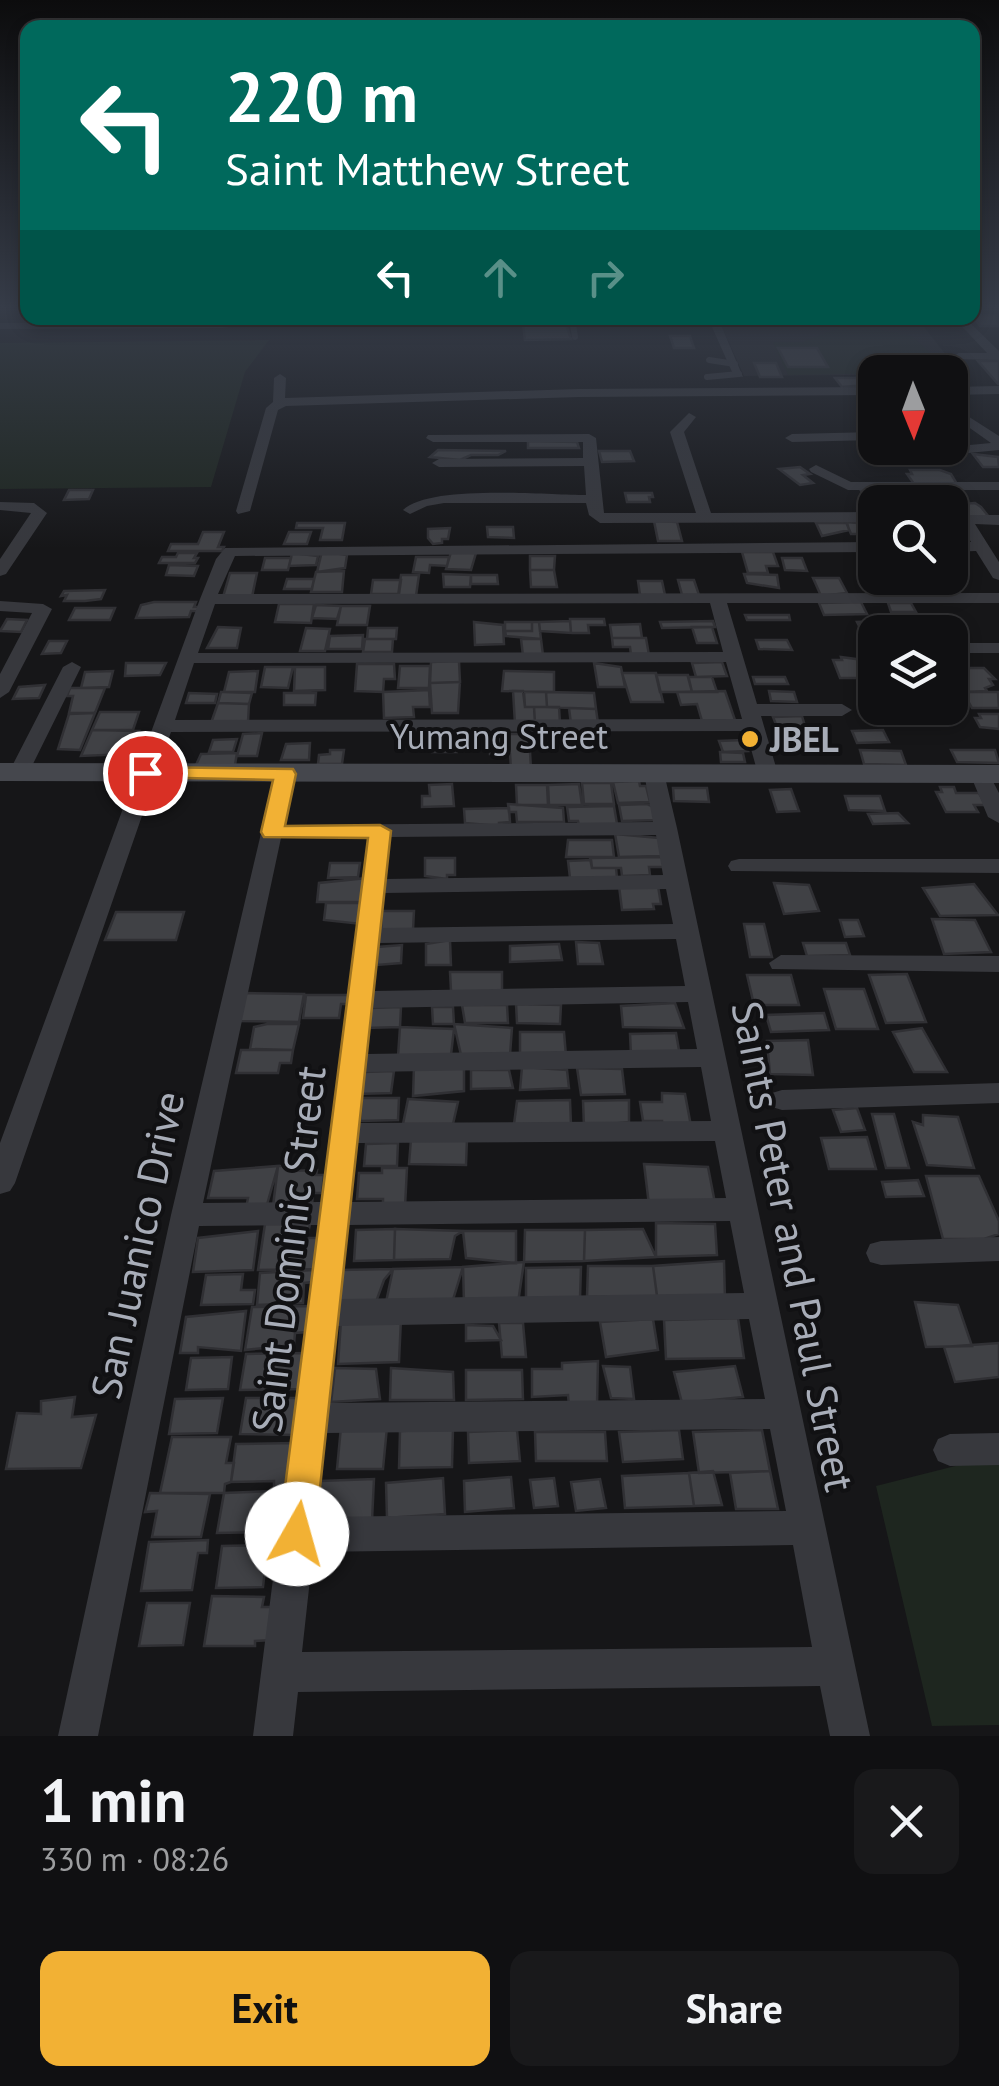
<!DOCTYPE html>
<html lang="en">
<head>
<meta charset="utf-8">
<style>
	:root { --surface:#101012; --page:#19191b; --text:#f1f3f6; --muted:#9c9d9f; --line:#303032; --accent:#f2b134 }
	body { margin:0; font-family:"PT Sans",sans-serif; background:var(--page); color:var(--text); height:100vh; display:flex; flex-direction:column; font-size:38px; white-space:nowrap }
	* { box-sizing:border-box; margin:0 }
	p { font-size:32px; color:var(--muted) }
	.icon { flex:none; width:55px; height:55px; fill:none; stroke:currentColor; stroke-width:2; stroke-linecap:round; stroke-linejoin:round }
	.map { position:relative; height:1736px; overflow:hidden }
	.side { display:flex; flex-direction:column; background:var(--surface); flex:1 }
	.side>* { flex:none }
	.guide { position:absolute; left:20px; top:20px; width:960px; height:305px; border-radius:20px; box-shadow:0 5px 15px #0003,0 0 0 2px var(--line); background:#00695c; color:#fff; overflow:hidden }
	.needle { width:65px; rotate:179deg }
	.controls { position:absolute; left:858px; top:355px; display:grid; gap:20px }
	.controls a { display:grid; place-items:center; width:110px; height:110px; border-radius:20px; background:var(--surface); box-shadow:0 5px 15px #0003,0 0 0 2px var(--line); font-size:50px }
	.pin { position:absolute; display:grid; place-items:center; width:85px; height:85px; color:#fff; margin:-42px; border:5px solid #fff; border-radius:50%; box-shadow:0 2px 10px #0007 }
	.me { position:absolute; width:110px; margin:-55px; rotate:7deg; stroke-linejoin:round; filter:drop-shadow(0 0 8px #0008) }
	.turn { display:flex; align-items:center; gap:35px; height:210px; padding:0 40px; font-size:45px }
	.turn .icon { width:130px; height:130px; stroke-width:2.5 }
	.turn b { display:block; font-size:70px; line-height:85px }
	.lanes { display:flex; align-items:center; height:95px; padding:0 40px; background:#0003; justify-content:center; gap:50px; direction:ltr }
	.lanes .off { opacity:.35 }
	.round { display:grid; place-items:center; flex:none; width:105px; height:105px; border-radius:20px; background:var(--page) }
	.overview { display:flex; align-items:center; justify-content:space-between; height:170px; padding:0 40px }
	h1 { font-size:60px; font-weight:700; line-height:75px }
	.cta { display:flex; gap:20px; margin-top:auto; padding:20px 40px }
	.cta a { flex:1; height:115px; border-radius:20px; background:var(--accent); color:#111; font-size:40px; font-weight:700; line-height:115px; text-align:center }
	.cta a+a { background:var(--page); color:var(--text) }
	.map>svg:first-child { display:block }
</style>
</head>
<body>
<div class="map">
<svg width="999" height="1736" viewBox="0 0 999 1736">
	<rect width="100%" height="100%" fill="#161618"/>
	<!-- built -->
	<path fill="#222225" d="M718,318H917L961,374L744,376Z"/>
	<!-- green -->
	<path fill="#1e261f" d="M857,325L912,336L951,372L788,375L773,342H803L843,326Z
		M269,340L245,372L211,487L0,489V343Z
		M999,1455V1725L932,1726L876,1486Z"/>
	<!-- building -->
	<path fill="#404145" stroke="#303034" stroke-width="2.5" d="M972,315H996L999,326H980Z
		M523,324H566L571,339L525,340Z
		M670,336H690L694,348H674Z
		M778,348H817L828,367H788Z
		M978,361H999V384H998Z
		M754,363H776L782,377H760Z
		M835,378H862L867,385L842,387Z
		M528,441L577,442L579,448H528Z
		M438,450L506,451L498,455H471L460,460L430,457Z
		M599,451H630L634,461L602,462Z
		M973,454L998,457L999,467H983Z
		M800,467L810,474L803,475L813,483L800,485L779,469Z
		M910,470H940L951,474L957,484H914L907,474H912Z
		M896,488L901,495L935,498L868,502L860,489H885L889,494L883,495L894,499L888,489Z
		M69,490H93L89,499L64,500Z
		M625,493H652L653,497H649L650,502H627Z
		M975,503L981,507L989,517H966L960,508H963L960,504Z
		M654,521L677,522L682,541H658Z
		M846,522L869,524L874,534H851Z
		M297,523H345L342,540H320L323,528H296Z
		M816,523H847L849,530L822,536Z
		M487,527H513L514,538L488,537Z
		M450,528L448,539H442V543L433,544L428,538V529Z
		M203,532H224L218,547H224L222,551H168L171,544H198Z
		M289,532H311L307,544H284Z
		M322,551L347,555L345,568L317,572Z
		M451,552L476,553L471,570L446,569Z
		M742,552H773L778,566H766L768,573H748Z
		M178,553H197L194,558H198L195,563H159L162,557H176Z
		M292,553L318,556L316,565L289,566Z
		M530,556H555L554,570H530Z
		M416,557H449L447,566L430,565L429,573L413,572Z
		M265,558H291L288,570H262Z
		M782,558H802L807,571L785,570Z
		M169,565L198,566L194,576L166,575Z
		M530,570H554L557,587H531Z
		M344,571L342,592H311L316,572Z
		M230,573H257L252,597H223Z
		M443,574L471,575L470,587H444Z
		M744,574L777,575L779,588L747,583Z
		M401,575H419L416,596H398Z
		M471,575H497L498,584H471Z
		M813,578H839L847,593L821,596Z
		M287,579H314L312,589H284Z
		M373,580H401L399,594H371Z
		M678,580H694L699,595H682Z
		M638,581H662L665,595H640Z
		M105,590L101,599L85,601H64L67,595L61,596L64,591Z
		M154,602H196L194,607H202L200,611H191L189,617L136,618L141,605Z
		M861,602L867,614L824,615L819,603Z
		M888,603H911L916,612H891Z
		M279,604H314L311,623L275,622Z
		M316,605L341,606L337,619L312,618Z
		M341,606H370L367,625H337Z
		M75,608H115L110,620H69Z
		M745,615H789L790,620H747Z
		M897,615H920L925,624H902Z
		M887,617H898L902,624H925L929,632H894Z
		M925,618H938L942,625H960L966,637L938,632Z
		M7,619L27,620L21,632L0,631Z
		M570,619H604L605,625H588L589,633H571Z
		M570,621L571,633L540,631L539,622Z
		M713,621L715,627L662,628L660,622Z
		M888,621L894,632H875V637L863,634L857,622Z
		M474,622L503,625L504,644L475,645Z
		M505,622H532V631H505Z
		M532,622H539L541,639L506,636L505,631H532Z
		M640,624L642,638H612L610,625Z
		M218,627L241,628L237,648H207Z
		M692,627H712L717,643H697Z
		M306,628L330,629L325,651H300Z
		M368,628H397L396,639H367Z
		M363,635L362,649H328L330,636Z
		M612,638H646L649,655H631L630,647H613Z
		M365,639H393L392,652H363Z
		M521,639H541L543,655L523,656Z
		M756,640H787L792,650L759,649Z
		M49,641H67L61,653L42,654Z
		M841,657L871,661L875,678H840L833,660H842Z
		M459,661L460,682L430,683L431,662Z
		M722,662L727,676L696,677L692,663Z
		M126,663H166L160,675L125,676Z
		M594,663L621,667L625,687H598Z
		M357,664H394L395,679H384L383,692L355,691Z
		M400,666H430L429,688H398Z
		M265,667H293L288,688L261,687Z
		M295,667H325V690L294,691Z
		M950,668H984L995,679H989L993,685L985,688L987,691L963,692Z
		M113,671L109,687L81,688L85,672Z
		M258,671L255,692H224L229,672Z
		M504,671L554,672V692L502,691Z
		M622,673H656L663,702H631Z
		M656,675H688L692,692H660Z
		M688,677H712L717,692H692Z
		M753,677H785L788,684H755Z
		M460,682L458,713H432L430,683Z
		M45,685L39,698L13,699L19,687Z
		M70,688H105L95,713H69L73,696H67Z
		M429,690L430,707H413L414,717L384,718L383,692Z
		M513,691H523L525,707H534L535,723L515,724Z
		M725,691L735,720L702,721L697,704L681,705L677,692Z
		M769,691L794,692L797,702L771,701Z
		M221,692H224L252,693L249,704L218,703Z
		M524,692H546L547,707H525Z
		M546,692L594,693L596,709L547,707Z
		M963,692H998L999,708H972Z
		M189,693L217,694L215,703H186Z
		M284,693H316L315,705H284Z
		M218,703L249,704L248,722L211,723Z
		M534,707H559L560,723H535Z
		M569,708L596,709L598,723L571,724Z
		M100,712H139L133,730H92Z
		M95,713L80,750L58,749L69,714Z
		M979,714H999V729L980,727L975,718H981Z
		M802,716L805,726L777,727L773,717Z
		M92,730L139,731L128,754L81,756Z
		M883,730L889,742L857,743L852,731Z
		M783,732H811L814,741H785Z
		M262,733L257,756H237L243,734Z
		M491,734H529L531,769H511L510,754H490Z
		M432,737H458L457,752H432Z
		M237,739L233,752H209L213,740Z
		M743,740L748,751L723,752L719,741Z
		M310,743L309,760H281L286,744Z
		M330,750H344L342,764H318L319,755L330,754Z
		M860,750L901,751L906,765L864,764Z
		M951,750H995L999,763L957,762Z
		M720,752L743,753L745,762H721Z
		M237,753L235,765H196L201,754Z
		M639,781L640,786H646L650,802L618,803L613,782Z
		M582,783H611L614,804H584Z
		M452,784L454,806L422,807V796H430L429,785Z
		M579,784L582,805H549L548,785Z
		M516,785H547L548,805H517Z
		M940,787H954L956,793H979L986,805H974L978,812H946L936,792H942Z
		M673,788H707L709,802L674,801Z
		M791,789L799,811L777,812L770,790Z
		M845,796H880L885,811L849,810Z
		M508,804L563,808L564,822H517L516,812H509Z
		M647,804L654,807L658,820L622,821L619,805Z
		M614,806L617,824L579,825L578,821H569L567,807Z
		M509,808L510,822L499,823V826L465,823L464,809Z
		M898,813L908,823L873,824L868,814Z
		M615,834L659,838L662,856L619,857Z
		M568,840H612L614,857H566Z
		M663,857L664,867H649L650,875L622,876L621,868H592L590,858Z
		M425,858H455V875H447V879L425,876Z
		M591,860L592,868H616L617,878H570L568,861Z
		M330,863H360L358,877L328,878Z
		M367,878L360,902H317L319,883Z
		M774,883L809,885L819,911L784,914Z
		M974,884L998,915L940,916L923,888Z
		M619,886H658L661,904H653L654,909L622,910Z
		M326,903H364L361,924L324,920Z
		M382,911H414L413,930H381Z
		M116,912H184L176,940H105Z
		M932,919L975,920L991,952L944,954Z
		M840,920H858L864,936L845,937Z
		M744,924H764L772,957H750Z
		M450,940L451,965H426V944Z
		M576,942L599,943L603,964H578Z
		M803,943H846L850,955L807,956Z
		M559,944L562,960L510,962V946Z
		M402,945L401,963L377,965V947Z
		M450,972H502V992L451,991Z
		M907,974L926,1022L886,1023L869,975Z
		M747,975H791L799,1005H754Z
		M824,989H864L878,1029H836Z
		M245,993L304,994L299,1022L239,1021Z
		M306,995H351V1004H341L339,1018H303Z
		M675,1003L684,1028L623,1027L621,1006Z
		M516,1004L561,1005L560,1024L517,1023Z
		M462,1005H507L508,1023H465Z
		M401,1007L400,1027L366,1028L369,1008Z
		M432,1007H453L454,1024H433Z
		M824,1013L829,1030L771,1032L766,1015Z
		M267,1024H299L293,1050L250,1049L254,1027Z
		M454,1024L512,1028L510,1055H461Z
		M400,1027L454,1029L451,1055L398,1056Z
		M922,1028L947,1072H914L893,1032Z
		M520,1032H564L566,1056L520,1057Z
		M676,1033L680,1056L631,1055L630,1034Z
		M808,1040L813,1075L770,1074L767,1041Z
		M241,1050H293L291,1063H280L278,1073H236Z
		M414,1066L464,1067V1091L413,1096Z
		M522,1067L567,1070L569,1088L520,1090Z
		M577,1068L622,1069L625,1094L581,1095Z
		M471,1070H509L513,1088L471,1089Z
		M394,1071L391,1093L358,1094L363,1072Z
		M662,1093L685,1094L691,1126L662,1127V1121H643L640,1102H662Z
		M362,1098H399L398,1120L360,1121Z
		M408,1099L458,1102L453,1124H403Z
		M570,1100L571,1125L514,1124L517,1101Z
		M629,1100V1122L584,1127L583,1101Z
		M857,1108L865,1130L841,1132L833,1110Z
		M872,1114H894L909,1168H886Z
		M923,1115L958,1117L974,1168L927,1165L913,1122L923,1125Z
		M867,1137L876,1169H829L821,1138Z
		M411,1139H467L466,1165L409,1164Z
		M398,1143L397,1166H364L366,1144Z
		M644,1164L708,1167L715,1203L649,1205Z
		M278,1166H288L290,1171L317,1170L316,1175H324L322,1193H313L312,1205L273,1206Z
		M278,1166L266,1208H246L248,1198H208L214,1171Z
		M382,1168H407L405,1207H383V1199H357L359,1173H382Z
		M926,1176H979L999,1221V1234L984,1239H943Z
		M918,1180L924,1196L886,1197L882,1182Z
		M656,1223L715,1224L717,1255L656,1257Z
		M265,1224H310L307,1238H323L320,1269L258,1270Z
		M395,1229L394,1260L354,1261L356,1230Z
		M395,1229L463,1231L455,1236L450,1259L394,1260Z
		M643,1229L656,1257L584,1261L585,1230Z
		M525,1230H585L584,1261L524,1262Z
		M258,1231L253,1270L193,1272L198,1238Z
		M463,1231H516V1263L466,1258Z
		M724,1261L725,1299L657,1296L653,1266Z
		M524,1262L518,1303H464L463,1267Z
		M588,1266H653L657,1296L587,1297Z
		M463,1267L452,1303L386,1302L393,1269Z
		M581,1267L580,1299L526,1298V1268Z
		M393,1269L384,1280L376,1302L337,1301L339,1270Z
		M314,1270V1282L304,1283L303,1303L257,1305L260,1273Z
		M243,1274L241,1290H255L253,1304L201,1305L206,1275Z
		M915,1302L958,1305L972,1346L926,1347Z
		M312,1306L308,1332L295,1333L294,1345L245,1350L252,1307Z
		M246,1311L241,1351L198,1347V1353H180L186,1317Z
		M738,1318L744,1358L666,1359L664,1320Z
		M401,1319L399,1362L338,1364L341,1321Z
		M653,1319L658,1350L606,1357L600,1322Z
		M499,1323H523L526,1357H502Z
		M466,1325L493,1326L501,1340L466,1341Z
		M999,1343V1377L955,1382L944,1347Z
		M307,1353L303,1389L240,1390L246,1354Z
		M232,1357L228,1389L186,1390L191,1358Z
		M598,1361L597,1406L569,1407L568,1395L532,1397V1369H562V1363Z
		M603,1366L630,1367L634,1399L611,1398Z
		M735,1366L743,1397L682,1403L674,1372Z
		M335,1368L376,1369L380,1399L331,1402Z
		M391,1368L453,1372L454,1400H390Z
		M466,1370H522L523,1399L466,1400Z
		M75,1397L72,1417L96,1415L81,1468L6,1469L17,1413L41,1414V1401Z
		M223,1398L217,1433L169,1434L175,1399Z
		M246,1398H300L295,1435L240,1434Z
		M341,1427H387L383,1469H337Z
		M453,1429L452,1467L399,1468L400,1431Z
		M517,1430L520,1461L469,1463L468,1432Z
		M679,1430L683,1459L623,1462L619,1432Z
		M762,1430L770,1471L699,1473L693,1432Z
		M535,1432H605L607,1461H536Z
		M172,1437H231L226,1463H234L231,1482L225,1484L224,1493H160Z
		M294,1443L290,1486L274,1487V1481L231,1482L236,1444Z
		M713,1471L722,1505L694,1506L689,1473Z
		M770,1471L778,1509H736L730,1473Z
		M689,1473L694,1506L625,1508L622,1476Z
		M511,1477L514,1508L465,1512L464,1481Z
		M443,1478L445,1514L387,1518L386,1483Z
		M554,1478L558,1506L534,1508L530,1480Z
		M374,1479L372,1521L317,1522L320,1481Z
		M600,1479L606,1508L576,1511L571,1482Z
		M273,1491L269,1532L217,1533L224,1493Z
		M150,1493L210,1494L201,1537H152L157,1511L145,1512Z
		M208,1540L207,1553H198L192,1590L141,1591L149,1542Z
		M268,1545L263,1587L216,1588L222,1546Z
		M212,1596L264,1597L262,1607H277L272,1640L255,1641V1646H204Z
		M147,1603H190L183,1645L139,1646Z"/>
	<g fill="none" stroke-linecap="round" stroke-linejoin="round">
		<!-- service -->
		<path stroke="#37383d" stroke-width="6" d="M572,318L575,337
			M833,323H882L910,318
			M709,360L735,364
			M707,377L739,374"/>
		<!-- minor -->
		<path fill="#37383d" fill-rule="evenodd" d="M231,318H241L237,326L222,328L0,329V323L222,322Z
			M708,318H718L743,377L733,374Z
			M954,318H965L999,351V360L955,359V355L959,353H987Z
			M280,374L286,378L285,398L579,389L875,387V395L579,397L286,406L278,410L250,511L238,514L236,511L266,408L273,402L274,378Z
			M999,386V394L950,395V387Z
			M952,406L999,436V450L958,454L945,450L950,443L959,446L991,443L950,414Z
			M689,413L696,417L684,432L711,513L875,512V522L600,523L589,515L586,503H444L427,506L410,514L403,510C430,484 544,495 586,495L584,466L439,467L432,463L439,459L583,458V442H433L426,438L428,435L589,434L596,438L604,513H696L670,432Z
			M875,432V440L792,442L785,438L792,434Z
			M816,465L851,482H999V490H848L811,472L809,469Z
			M0,502L34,503L47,513L6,574L0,576V559L31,513L0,510Z
			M950,515H999V525L975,524L999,562V580L993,578L976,551L950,552V542H971L960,524L950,523Z
			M875,542V552L235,556L218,594L999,593V603H727L757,704H842L852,710L842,716H761L778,774L768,780L758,774L746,731L171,732L15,1183L10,1191L0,1194V1143L200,599L216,559L225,548ZM710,603L723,652L198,653L215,604ZM726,662L742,719L175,720L194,663Z
			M0,601L43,604L52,609L9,692L0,698V674L32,613L0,611Z
			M874,643L875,653L868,652L865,648Z
			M950,643H999V653H950Z
			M72,662L81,667L29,772L19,778L12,776L9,772L63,667Z
			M654,767L664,773L677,828L870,1736H830L820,1686L298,1692L293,1736H253L318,1225L199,1226L98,1736H58L171,1215L275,774L285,768L295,774L284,825L653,822L644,773ZM656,835L663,875L386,879L390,837ZM281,838H368L321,1202L203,1203ZM666,889L673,924L380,928L384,893ZM676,939L685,986L374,991L379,943ZM688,1002L697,1049L367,1054L372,1008ZM701,1067L711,1121L359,1123L365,1072ZM715,1141L726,1198L351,1202L357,1143ZM730,1221L744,1293L340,1299L348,1225ZM749,1319L765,1399L329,1403L338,1326ZM770,1429L786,1511L317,1517L326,1433ZM793,1545L812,1647L302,1652L313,1552Z
			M980,768L987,770L999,793V823L988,817L970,774Z
			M739,859H999V873L731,871L728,866L731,861Z
			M781,955L999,956V972L772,969L769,963Z
			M999,1083V1103L782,1110L772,1107L768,1100L772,1093L782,1090Z
			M999,1237V1261L881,1265L870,1262L866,1253L870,1244L881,1241Z
			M999,1433V1465L950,1466L938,1461L933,1450L938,1439L950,1434Z"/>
		<!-- secondary -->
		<path fill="#45474d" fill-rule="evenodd" d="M0,763L999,765V783L0,781Z"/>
	</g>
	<!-- sky -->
	<linearGradient id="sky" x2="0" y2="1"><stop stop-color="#0c0c0d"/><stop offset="0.56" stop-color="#363c48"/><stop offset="1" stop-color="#363c48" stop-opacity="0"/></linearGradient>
	<rect width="999" height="549" fill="url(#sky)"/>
	<!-- route -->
	<path fill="#f2b134" stroke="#9d7322" stroke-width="2.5" d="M145,767L293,769L296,774L285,826L380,825L391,831L315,1534L310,1547L297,1552L284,1547L279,1534L368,838L264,837L261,832L273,780L138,777L135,773L138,768Z"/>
	<!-- markers -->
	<circle fill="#f2b134" stroke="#111113" stroke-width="4" cx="750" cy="739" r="10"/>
	<g text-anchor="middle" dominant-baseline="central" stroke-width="8" stroke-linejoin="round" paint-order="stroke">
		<!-- street labels -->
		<g font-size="35" fill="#a8adb8" stroke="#111113">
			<text x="499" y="736">Yumang Street</text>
		</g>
		<!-- poi labels -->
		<g font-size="35" font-weight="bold" fill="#a8adb8" stroke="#111113" text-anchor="start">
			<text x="770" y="739">JBEL</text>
		</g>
		<!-- near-street labels -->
		<g font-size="42" fill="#a8adb8" stroke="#111113">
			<text transform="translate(137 1245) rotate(-78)">San Juanico Drive</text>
			<text transform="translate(794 1246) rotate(79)">Saints Peter and Paul Street</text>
			<text transform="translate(288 1249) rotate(-83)">Saint Dominic Street</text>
		</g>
	</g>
</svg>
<div class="controls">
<a><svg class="needle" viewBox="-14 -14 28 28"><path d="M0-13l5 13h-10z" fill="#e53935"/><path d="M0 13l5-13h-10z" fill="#9c9d9f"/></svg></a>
<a><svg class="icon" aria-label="search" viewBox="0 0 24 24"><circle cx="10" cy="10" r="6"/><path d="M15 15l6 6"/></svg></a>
<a><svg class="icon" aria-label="layers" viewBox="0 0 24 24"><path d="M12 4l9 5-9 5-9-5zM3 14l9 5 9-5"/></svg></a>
</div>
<div class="pin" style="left:145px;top:773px;background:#d93025"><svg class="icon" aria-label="arrive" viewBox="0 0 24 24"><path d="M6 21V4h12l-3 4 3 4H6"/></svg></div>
<svg class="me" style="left:297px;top:1534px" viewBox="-20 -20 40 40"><circle r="19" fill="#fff"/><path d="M0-13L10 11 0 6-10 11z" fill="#f2b134"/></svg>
<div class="guide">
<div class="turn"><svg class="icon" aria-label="left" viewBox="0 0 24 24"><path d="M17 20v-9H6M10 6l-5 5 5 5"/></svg><div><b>220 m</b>Saint Matthew Street</div></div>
<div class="lanes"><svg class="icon" aria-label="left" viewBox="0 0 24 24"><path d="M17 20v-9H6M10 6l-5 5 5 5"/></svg><svg class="icon off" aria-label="ahead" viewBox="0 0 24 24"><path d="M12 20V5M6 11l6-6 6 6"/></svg><svg class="icon off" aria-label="right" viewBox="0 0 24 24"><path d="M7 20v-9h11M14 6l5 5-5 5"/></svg></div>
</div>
</div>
<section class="side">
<div class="overview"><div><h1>1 min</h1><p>330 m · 08:26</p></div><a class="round"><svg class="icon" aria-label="close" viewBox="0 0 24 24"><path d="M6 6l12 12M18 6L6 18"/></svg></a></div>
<div class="cta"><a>Exit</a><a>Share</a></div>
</section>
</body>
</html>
